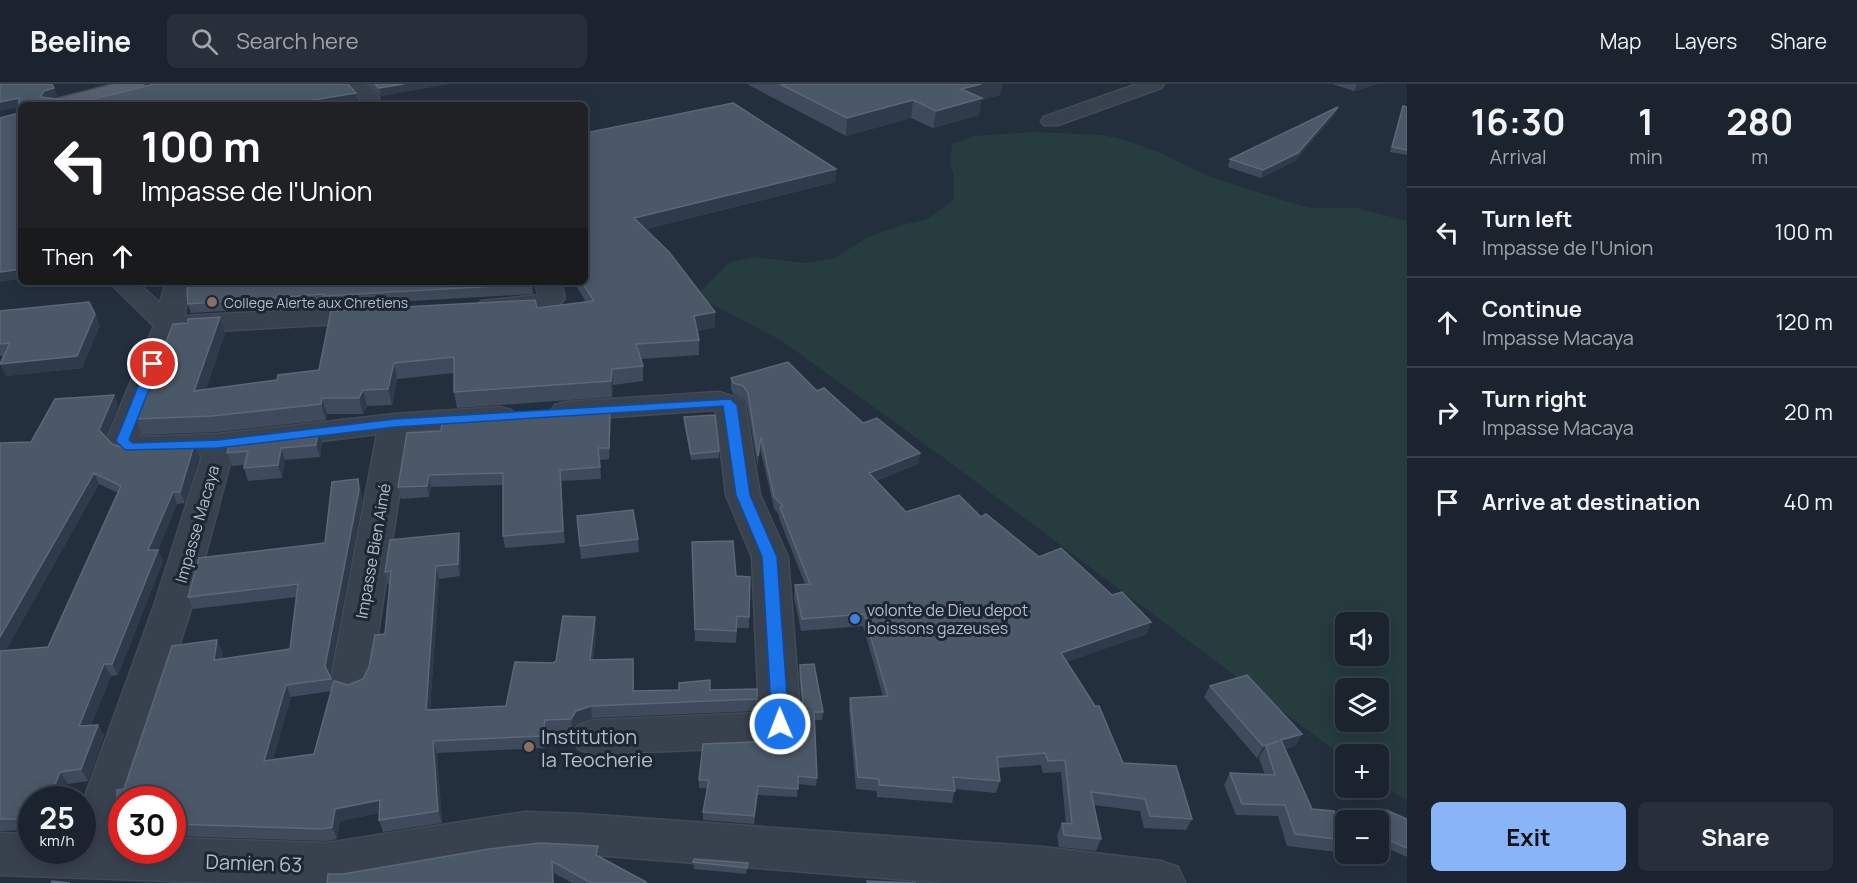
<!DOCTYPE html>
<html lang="en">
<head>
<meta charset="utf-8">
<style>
	:root { --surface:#1b232e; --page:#282f3a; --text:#f1f3f6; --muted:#a0a4aa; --line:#39404a; --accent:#8ab4f8 }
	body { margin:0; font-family:Manrope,sans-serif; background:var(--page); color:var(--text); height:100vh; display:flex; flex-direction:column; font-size:22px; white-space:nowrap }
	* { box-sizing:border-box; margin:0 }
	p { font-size:20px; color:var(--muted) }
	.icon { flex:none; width:33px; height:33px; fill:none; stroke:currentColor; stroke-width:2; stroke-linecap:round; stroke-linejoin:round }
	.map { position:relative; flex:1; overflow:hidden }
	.drawer { display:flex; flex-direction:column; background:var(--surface); width:450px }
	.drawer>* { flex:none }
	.banner { position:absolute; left:18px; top:18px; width:570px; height:183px; border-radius:9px; box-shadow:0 3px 15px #0003,0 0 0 2px var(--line); background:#202124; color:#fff; overflow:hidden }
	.fabs { position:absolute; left:1335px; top:528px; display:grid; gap:12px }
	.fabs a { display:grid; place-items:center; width:54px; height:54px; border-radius:9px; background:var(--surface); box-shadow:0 3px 15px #0003,0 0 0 2px var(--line); font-size:30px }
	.speed { position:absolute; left:18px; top:702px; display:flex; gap:12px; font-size:30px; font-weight:700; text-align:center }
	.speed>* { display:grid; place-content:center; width:78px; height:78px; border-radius:50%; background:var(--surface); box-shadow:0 3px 15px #0003,0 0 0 2px var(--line); line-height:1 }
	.speed small { font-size:15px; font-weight:400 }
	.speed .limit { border:9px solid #d22; background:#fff; color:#111 }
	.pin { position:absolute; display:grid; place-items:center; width:51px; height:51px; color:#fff; margin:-26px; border:3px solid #fff; border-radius:50%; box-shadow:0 2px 6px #0007 }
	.me { position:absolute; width:66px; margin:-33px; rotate:359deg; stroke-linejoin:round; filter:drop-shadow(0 0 4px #0008) }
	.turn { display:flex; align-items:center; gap:21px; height:126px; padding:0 24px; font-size:27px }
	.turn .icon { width:78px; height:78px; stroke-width:2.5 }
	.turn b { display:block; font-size:42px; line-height:51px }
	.then { display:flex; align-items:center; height:57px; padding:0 24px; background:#0003; gap:12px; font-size:22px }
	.eta { display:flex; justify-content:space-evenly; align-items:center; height:102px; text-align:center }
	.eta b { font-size:36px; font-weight:700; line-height:42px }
	.button { display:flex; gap:12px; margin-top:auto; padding:12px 24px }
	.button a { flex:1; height:69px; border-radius:9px; background:var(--accent); color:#111; font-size:24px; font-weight:700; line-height:69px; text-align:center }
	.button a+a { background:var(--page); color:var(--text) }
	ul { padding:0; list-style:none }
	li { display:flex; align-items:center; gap:18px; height:90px; padding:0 24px; border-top:2px solid var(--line) }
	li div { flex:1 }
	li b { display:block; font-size:22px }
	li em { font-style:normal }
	header { display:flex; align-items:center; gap:36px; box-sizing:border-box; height:84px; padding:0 30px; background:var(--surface); border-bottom:2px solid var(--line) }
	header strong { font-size:28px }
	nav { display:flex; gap:33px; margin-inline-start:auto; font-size:21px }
	.search { width:420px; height:54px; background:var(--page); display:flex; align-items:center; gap:15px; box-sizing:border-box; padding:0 21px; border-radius:9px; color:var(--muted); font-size:22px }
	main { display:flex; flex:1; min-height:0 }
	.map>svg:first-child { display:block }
</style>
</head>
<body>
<header>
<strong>Beeline</strong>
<div class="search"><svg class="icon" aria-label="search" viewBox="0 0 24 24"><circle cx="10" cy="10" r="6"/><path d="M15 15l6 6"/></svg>Search here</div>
<nav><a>Map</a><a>Layers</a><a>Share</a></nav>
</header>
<main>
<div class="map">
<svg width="1407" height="799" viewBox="0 0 1407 799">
	<rect width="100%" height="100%" fill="#242f3e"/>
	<!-- green -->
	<path fill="#263c3f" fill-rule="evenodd" d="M1033,48L1101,51L1121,55L1158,68L1206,91L1288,118L1311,124H1356L1407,137V717L1379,697L1378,670H1346L1345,674L944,374L782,257L696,212L730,178L754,173L806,179L835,174L868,153L905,140L926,136L954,116V91L950,82L952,60L973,52ZM1346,538H1378V572H1346ZM1346,604H1378V638H1346Z"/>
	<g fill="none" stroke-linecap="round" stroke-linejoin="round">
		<!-- street casing -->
		<g stroke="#414a57" stroke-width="3">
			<path id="street" d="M345,0H365L379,13V21H359L360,15Z
				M1137,0H1164L1161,4L1058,41H1044L1041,37L1044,33Z
				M109,198H137L160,219L166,198H192L184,232L376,222L385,224L389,230L385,236L376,238L179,249L139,353L218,350L395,330L500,323L511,326L515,332L511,338L500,341L409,347L371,595L365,606L351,611L337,606L331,595L377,350L233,368L192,522L129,716H122V739L117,753H122V766H172V754L327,759L525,728L582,730L1043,763L1161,777L1178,783L1185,799H945L582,770L525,768L347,799H226L0,791V749L32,750V766H82V721L154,522L201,375V370L130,373L119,370L106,357L154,242Z
				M535,198H561L565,214L557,224L548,226L490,231L481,229L477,223L481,217L538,211Z
				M719,308L741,315L745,321L760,411L788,473L801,640C794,654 788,658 773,663L593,670L578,665L572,653L578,641L593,636L759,629L752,473L726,411L716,326L566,336L555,333L551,327L555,321L566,318Z"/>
		</g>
		<!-- primary casing -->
		<g stroke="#414a57" stroke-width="3">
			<path id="primary" d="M114,0H145L142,4L77,21H45L48,17Z"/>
		</g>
		<!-- street -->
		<use href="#street" fill="#38414e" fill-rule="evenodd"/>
		<!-- primary -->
		<use href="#primary" fill="#56606e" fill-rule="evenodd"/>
	</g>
	<!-- wall -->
	<path fill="#3f4b5c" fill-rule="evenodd" d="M367,0H448L381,12Z
		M747,0H1002L1000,11L981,16L979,31L933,44L911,34L846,52Z
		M1332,0H1378L1354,7Z
		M1403,22L1407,23V71L1390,68Z
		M1338,23L1335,30L1295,77L1261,94L1228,83L1230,75Z
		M585,49L836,85L835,98L646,145L715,243L697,247L699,256V271L641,275L643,282V297L613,301L612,313L457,324L454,308V289L397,295L392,321L367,322L363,330H327L326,336L218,348L142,351L136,335L188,239L220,233L225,249L206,305L277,296L319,286L537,224L586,218L574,198H585Z
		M189,198H532L533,210L326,222L325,220L191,229L188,220Z
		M0,227L100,241L82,284L6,292L4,272H0Z
		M731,294L817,307L863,339L920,369L918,380L876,397L906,428L981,433L1147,550L1066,578L1123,679L1192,735L1186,746L1144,744L1140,727L1094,721L1101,755L1096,767L1059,763L1057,751L1062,739L1066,740L1061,688L1043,689L1041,681L998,684L1000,697L996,709L955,705L952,719L877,713V707L856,705L849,626L850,614L883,612L863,542L801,547L794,513L795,501L805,500L779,434V431L774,424L760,364L758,383L747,321L743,314L733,310L731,305Z
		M114,311L118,322L105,353L112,360L125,364L199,372L185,419L177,420L158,466L163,477L118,591L111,592L91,641H98L104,652L88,697L68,700L62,716H32V746L0,747V359L31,358ZM99,400L118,409L48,563L6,566Z
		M684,333L719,367V374L691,376L684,339Z
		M611,335L609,375L600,376L601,395L561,397L565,459L505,464L503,452V401L431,403L429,413L401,415L398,403L441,347Z
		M322,359L320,373L285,376L282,394L248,397L244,384L245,381L232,382L227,369Z
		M358,395L361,407L362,418L329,592L333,601H348L363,595L385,550L390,500H388L385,488L461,461L460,492L439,495L430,626L506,622L553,579L596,545L593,576L633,575L634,607L710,606L757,615V627L592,634L577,639L572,647L547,648L545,664L437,669L442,739L383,748L379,736V729L340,737L337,755L327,757L172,752V716H122V759L117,752V745L113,739L124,705L217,556L223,569L222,575L290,565L296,513L193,525L188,513L325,459ZM331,607L314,670L273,675L291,613Z
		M577,432L638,455L639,468L581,475Z
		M692,458L736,492L750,493L749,544H737L736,559L695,557Z
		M800,581L823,628L822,636H815L817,694L816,702L798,700L797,713L758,711L754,740L703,736V728L707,704H699V696L795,646L803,634L799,589Z
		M1210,602L1302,650L1295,662L1285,665L1312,725L1345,756L1337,768L1287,762L1278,732L1236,731L1224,701L1230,689L1265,691L1259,674L1260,673L1257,674L1204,613Z
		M1386,726L1407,735V773L1378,760V749L1382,733Z
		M599,772L646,798V799H572L554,789L343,790Z
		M693,778L748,779L746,790L694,785Z"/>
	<!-- shaded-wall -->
	<path fill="#2f3b4b" d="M404,0H448L381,12L379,4Z
		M981,0H1002L1000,11L981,16L979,31L933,44L936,27L961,5Z
		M1357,0H1378L1354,7Z
		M54,4L57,12L47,15L40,13L44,7Z
		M356,9L357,16L332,21H308L307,17Z
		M19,14L21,23L0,27V18Z
		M913,16L911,34L846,52L847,34Z
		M1338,23L1335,30L1295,77L1261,94L1263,86Z
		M836,85L835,98L635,148L634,134Z
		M21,185V195L0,198V188Z
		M715,228V243L694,247V232Z
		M95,230L100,241L82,284L6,292L0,280Z
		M220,233L225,249L200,322L194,307Z
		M394,279L397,295L392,321L388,305Z
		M612,285L613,301L612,313L611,297Z
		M363,306L367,322L363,330L359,314Z
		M114,311L118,322L104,357L99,346Z
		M322,314L327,330L326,336L321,320Z
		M610,324L611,335L609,375V364Z
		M318,347L322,359L320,373L316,361Z
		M761,353L760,364L758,383V372Z
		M194,361L199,372L185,419L180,408Z
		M281,364L285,376L282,394L278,381Z
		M920,369L918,380L867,400L869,389Z
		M560,386L561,397L565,459L563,447Z
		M94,389L99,400L0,577V553Z
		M429,391L431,403L429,413L427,402Z
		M358,395L361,407L362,418L329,595L325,582Z
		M173,408L177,420L158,466L163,477L118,591L112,580L148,466Z
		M459,449L461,461L460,492L458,480Z
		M436,482L439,495L429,638L426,626Z
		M595,533L596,545L591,588L590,576Z
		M1151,538L1147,550L1057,581L1061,569Z
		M217,556L223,569L220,588L214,576Z
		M633,575L634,587L633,619Z
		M104,580L111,592L86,654L79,642Z
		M286,601L291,613L269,689L264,677Z
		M591,622L592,634L577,639L572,647L571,635L576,627Z
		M545,636L547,648L545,664L543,652Z
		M98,641L104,652L88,697L81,685Z
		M1302,650L1295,662L1275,668L1281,656Z
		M433,657L437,669L442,739L438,727Z
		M1279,657L1266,662L1260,673L1257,674L1263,662Z
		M60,688L68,700L62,716H49Z
		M380,716L384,728L340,737L337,755L332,743L335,725Z
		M552,777L554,789V799H553Z"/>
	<!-- building -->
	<path fill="#4b5868" stroke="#5c6777" stroke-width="1.5" d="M0,0H52L54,4L44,7L40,13L58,15L60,21L75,17L78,19L154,0H348L356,9L307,17L308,21H21V185L0,188V34L19,29V14L0,18Z
		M375,0H404L379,4Z
		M780,0H981L961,5L982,14L936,27L913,16L847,34Z
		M733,19L836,85L634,134L669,168L715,228L694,232L699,256L636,260L643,282L612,285L611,297L454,308V273L394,279L388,305L363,306L359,314H322L321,320L212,332L136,335L173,240L188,239V235L220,233L194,307L277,296L278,291L319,286L331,227L535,216L537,224L594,217L582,198H585V49Z
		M1403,22L1407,23V66L1392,63Z
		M1338,23L1298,69L1263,86L1230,75Z
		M189,198H532V200L323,212L324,210L188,220L187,206Z
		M89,218L95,230L77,272L0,280L10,259L0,260V227Z
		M788,278L817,307L824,304L863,339L877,334L920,369L869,389L906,428L959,411L981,433L986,430L1039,473L1061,464L1112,511L1122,508L1151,538L1061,569L1095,622H1099L1123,679L1176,682L1192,735L1150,732L1145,715L1091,708L1101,755L1064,751L1062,739L1072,740L1065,676L1048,677L1045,669L997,673L1000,697L953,693L955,707L879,701V695L858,693L850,614L888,612L864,530L802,535L795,501L810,500L780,423L783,422L774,413L761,353L758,372L748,309L743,302L733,299L731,294Z
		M114,311L99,346L112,360L125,364L194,361L180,408H173L148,466H158L112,580H104L79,642L98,641L81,685L60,688L49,716H32V735H0V567L48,563L121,402L94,389L0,553V359L31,358L55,315Z
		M610,324L609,364H598L600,383L560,386L563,447L503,452V389L429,391L427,402L398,403L407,349L441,347L442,339L454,338V335Z
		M715,331L719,367L691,370L684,333Z
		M318,347L316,361L281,364L278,381L244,384L248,367L227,369L230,357Z
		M358,395L359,406L325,582L331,595L286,601L264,677L314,670L334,597L348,601L363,595L369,583L375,551L385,550L391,487L385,488L390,456L459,449L458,480L436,482L426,626L506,622L515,578L553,579L556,577L563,532L595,533L590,576L633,575V607L679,606V599L710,596V606L757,605V615L591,622L576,627L571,635L545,636L543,652L433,657L438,727L379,736L380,716L335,725L332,743L322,745L172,740V716H122V752H117V741L113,739L117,727V706L124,705L172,562L217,556L214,576L290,565L298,500L188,513L199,474L325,459L332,398Z
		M633,426L638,455L580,462L577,432Z
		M733,457L736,492L750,493L749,533L737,532L736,547L695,545L692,458Z
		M814,580L823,628H814L817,694L798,692V705L758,702L754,732L703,728L709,696H699L703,660L774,657L795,646L804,632L800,581Z
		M1247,591L1302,650L1281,656L1312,725L1334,727L1345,756L1295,750L1285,721L1242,720L1230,689L1275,691L1266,662L1279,657L1263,662L1210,602Z
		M1386,726L1407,735V764L1381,753Z
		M540,759L598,762L596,771L646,798L645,799H591L552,777L553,799H327L328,790H343L489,765Z
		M694,775L748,779L747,784L693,778Z
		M52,797L70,799H51Z
		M867,797L916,799H868Z"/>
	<!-- route -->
	<path fill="#1a73e8" stroke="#114b97" stroke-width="1.5" d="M153,277L159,280L129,356L133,359L218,356L395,335L730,315L737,321L750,411L777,473L789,640L786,645L780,647L774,645L772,640L762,473L736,411L723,322L395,343L218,364L125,366L116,357L147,280Z"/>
	<!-- markers -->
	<g fill="#8d6e63" stroke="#1d2633" stroke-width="2">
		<circle cx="212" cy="218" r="6"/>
		<circle cx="529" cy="663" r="6"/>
	</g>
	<circle fill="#3f7fe0" stroke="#1d2633" stroke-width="2" cx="855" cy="535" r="6"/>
	<g text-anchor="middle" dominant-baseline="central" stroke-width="6" stroke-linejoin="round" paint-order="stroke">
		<!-- far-poi labels -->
		<g font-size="14" fill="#b4bcc9" stroke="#1d2633" text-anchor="start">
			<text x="224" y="218">College Alerte aux Chretiens</text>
		</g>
		<!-- street labels -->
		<g font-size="16" fill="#b4bcc9" stroke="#1d2633">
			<text transform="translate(197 440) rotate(-74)">Impasse Macaya</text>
			<text transform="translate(373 467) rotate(-80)">Impasse Bien Aimé</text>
		</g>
		<!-- poi labels -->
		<g font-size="16" fill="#b4bcc9" stroke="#1d2633" text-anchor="start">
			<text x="867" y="526">volonte de Dieu depot<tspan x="867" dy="18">boissons gazeuses</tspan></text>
		</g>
		<!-- near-poi labels -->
		<g font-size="20" fill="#b4bcc9" stroke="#1d2633" text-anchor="start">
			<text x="541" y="652">Institution<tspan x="541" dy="23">la Teocherie</tspan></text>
		</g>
		<!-- near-street labels -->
		<g font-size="20" fill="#b4bcc9" stroke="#1d2633">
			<text transform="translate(254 779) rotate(2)">Damien 63</text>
		</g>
	</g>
</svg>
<div class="fabs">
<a><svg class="icon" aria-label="sound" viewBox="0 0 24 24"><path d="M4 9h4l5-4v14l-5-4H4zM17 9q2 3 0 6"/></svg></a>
<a><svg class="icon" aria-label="layers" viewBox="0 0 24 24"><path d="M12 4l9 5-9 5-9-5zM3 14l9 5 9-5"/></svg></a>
<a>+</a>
<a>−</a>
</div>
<div class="speed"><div>25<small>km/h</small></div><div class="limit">30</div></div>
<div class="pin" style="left:153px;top:280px;background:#d93025"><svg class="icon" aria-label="arrive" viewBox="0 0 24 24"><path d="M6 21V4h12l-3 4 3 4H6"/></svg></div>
<svg class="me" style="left:780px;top:640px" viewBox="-20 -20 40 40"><circle r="17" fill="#1a73e8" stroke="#fff" stroke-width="3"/><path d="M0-11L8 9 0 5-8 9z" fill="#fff"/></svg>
<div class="banner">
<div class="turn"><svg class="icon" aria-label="left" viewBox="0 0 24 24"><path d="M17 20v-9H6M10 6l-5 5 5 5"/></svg><div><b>100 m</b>Impasse de l'Union</div></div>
<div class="then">Then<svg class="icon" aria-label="ahead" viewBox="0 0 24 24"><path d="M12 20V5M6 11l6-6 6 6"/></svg></div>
</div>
</div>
<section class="drawer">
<div class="eta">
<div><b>16:30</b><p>Arrival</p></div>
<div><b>1</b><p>min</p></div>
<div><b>280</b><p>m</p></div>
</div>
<ul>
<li><svg class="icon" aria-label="left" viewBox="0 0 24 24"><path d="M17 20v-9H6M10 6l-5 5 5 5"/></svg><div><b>Turn left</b><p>Impasse de l'Union</p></div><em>100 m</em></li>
<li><svg class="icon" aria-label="ahead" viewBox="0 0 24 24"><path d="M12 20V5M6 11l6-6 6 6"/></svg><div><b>Continue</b><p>Impasse Macaya</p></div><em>120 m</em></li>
<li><svg class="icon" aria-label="right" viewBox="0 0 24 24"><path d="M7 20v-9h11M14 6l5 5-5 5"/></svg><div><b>Turn right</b><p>Impasse Macaya</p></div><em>20 m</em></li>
<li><svg class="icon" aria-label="arrive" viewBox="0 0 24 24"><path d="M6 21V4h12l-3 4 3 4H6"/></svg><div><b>Arrive at destination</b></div><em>40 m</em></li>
</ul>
<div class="button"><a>Exit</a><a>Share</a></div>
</section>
</main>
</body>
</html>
